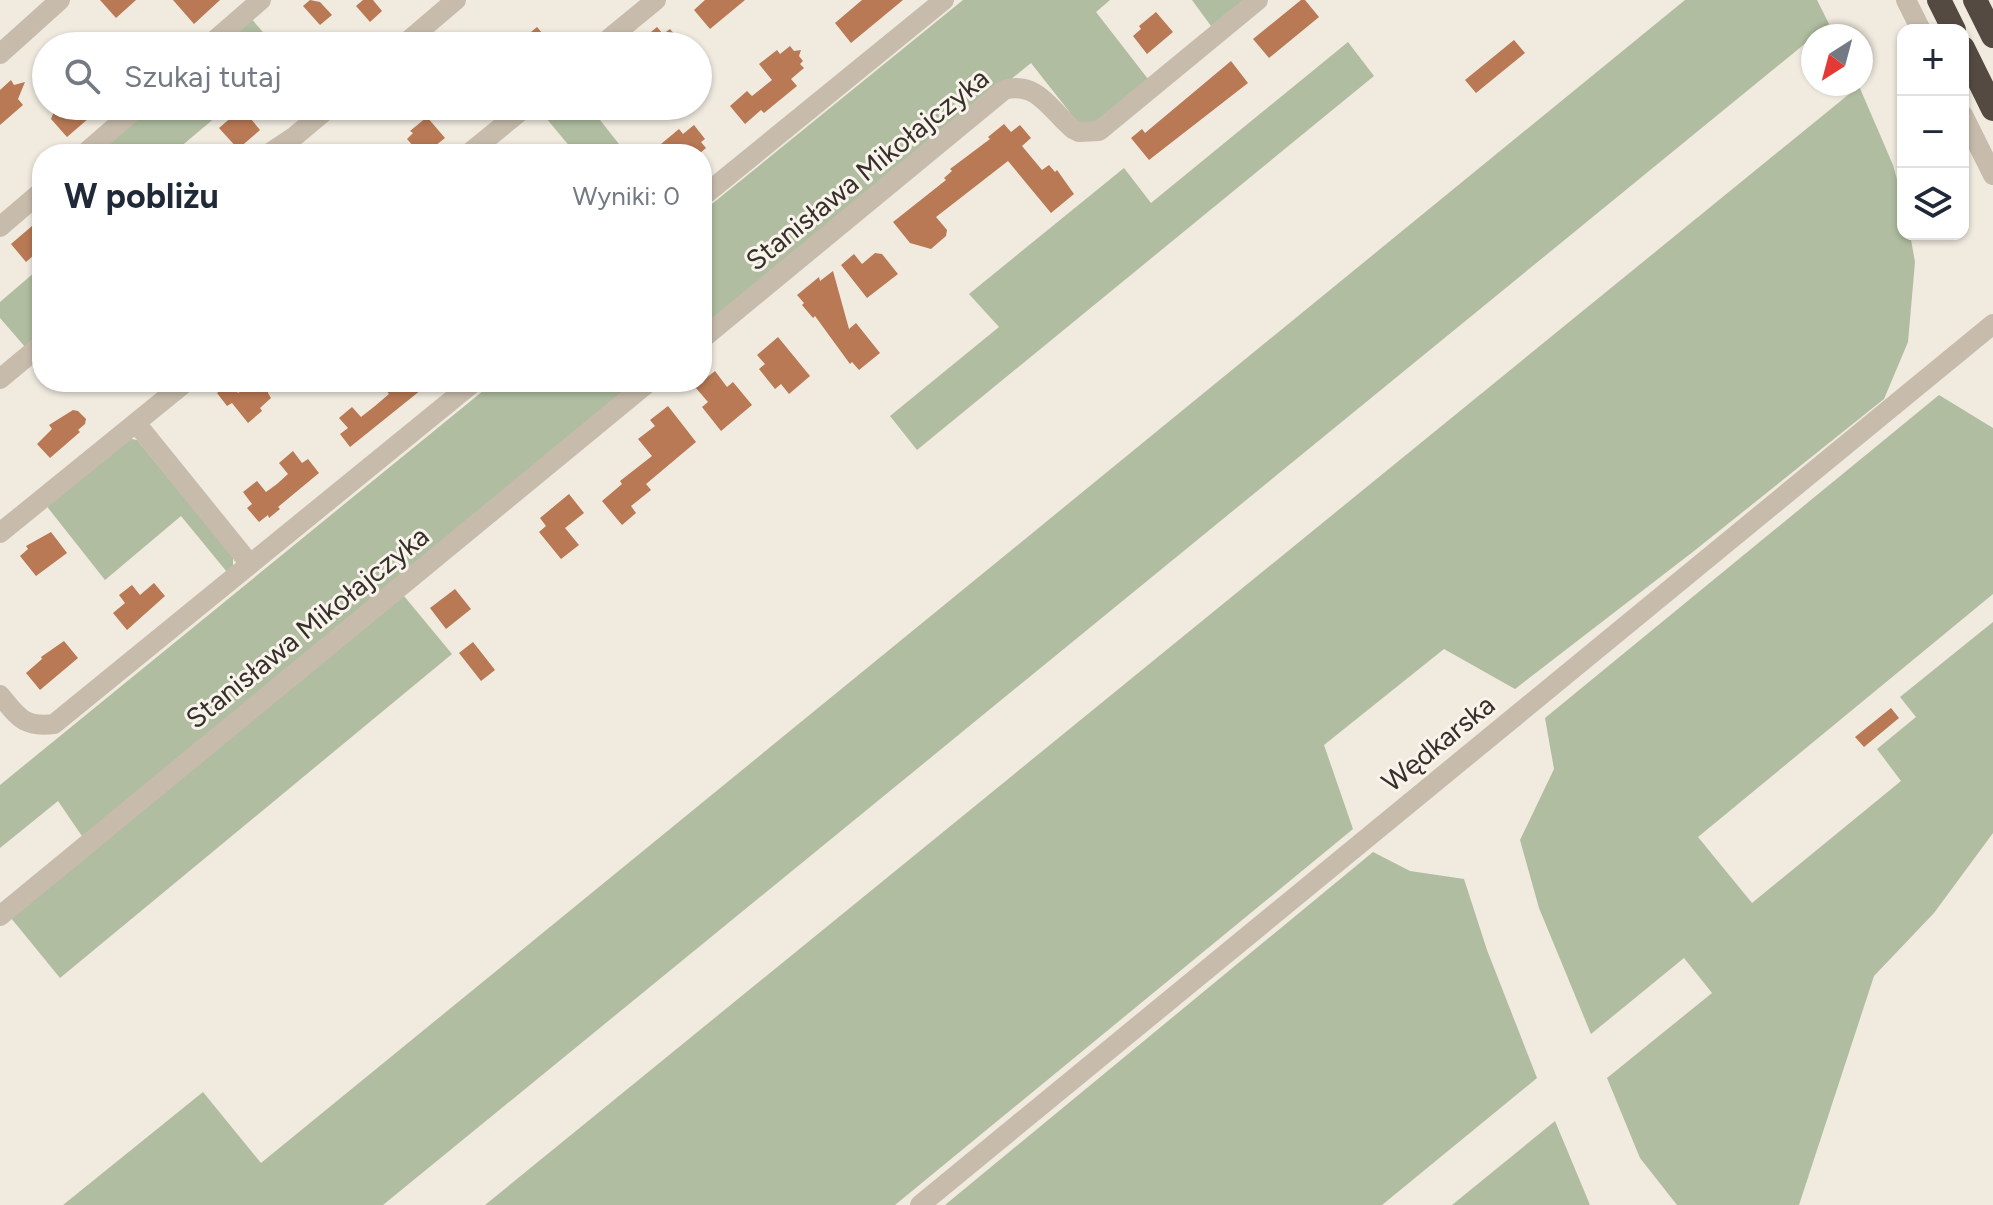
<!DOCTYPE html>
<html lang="pl">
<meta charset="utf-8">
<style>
body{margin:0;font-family:Figtree,sans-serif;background:#f2f2f3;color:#1f2937}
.controls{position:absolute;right:24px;top:24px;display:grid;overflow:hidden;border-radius:16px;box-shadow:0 2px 6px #0004}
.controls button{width:72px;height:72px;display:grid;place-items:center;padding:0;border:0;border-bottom:2px solid #e0e1e3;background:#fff;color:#1f2937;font:40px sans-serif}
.compass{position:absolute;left:1801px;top:24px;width:72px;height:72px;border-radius:50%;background:#fff;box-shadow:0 2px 6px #0004;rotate:216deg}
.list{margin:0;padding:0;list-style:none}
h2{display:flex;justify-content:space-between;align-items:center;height:104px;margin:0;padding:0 32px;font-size:34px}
h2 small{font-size:26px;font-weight:400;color:#747a83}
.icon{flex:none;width:44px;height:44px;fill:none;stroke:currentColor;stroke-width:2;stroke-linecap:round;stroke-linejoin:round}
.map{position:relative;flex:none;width:1993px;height:1205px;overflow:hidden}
.search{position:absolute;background:#fff;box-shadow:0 2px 6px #0004;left:32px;top:32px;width:680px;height:88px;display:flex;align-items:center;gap:20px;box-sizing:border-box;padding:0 28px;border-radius:44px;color:#747a83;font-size:30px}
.panel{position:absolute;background:#fff;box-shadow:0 2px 6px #0004;left:32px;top:144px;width:680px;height:248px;border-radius:32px}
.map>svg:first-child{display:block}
.green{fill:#b0bda0}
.building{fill:#b87954}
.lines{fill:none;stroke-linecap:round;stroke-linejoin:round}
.minor{stroke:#c7bbac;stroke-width:20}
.highway{stroke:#554a42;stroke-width:24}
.labels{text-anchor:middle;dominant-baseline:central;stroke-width:6;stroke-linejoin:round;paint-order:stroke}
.street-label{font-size:28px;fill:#362f2a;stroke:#f8f3eb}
</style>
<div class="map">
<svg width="1993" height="1205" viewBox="0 0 1993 1205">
<rect width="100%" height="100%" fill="#f0eadf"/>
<g class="green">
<path d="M963 0H1110L1096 12 1148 79 1090 126 1079 124 1031 63 702 331V212Z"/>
<path d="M1192 0H1243L1211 26Z"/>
<path d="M1685 0H1817L1829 24 383 1205H63L203 1092 261 1163Z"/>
<path d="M249 16 275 46H214Z"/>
<path d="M1348 42 1374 76 917 450 890 416 999 327 969 294 1124 168 1151 203Z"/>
<path d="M1859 86 1893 165 1903 201V234H1910L1915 262 1908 342 1884 399 1694 551 1515 689 1444 649 1324 745 1353 829 895 1205H485Z"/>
<path d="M146 106H229L179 148 184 154H90Z"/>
<path d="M536 106H589L626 153 576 154Z"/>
<path d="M42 266V335L26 348 0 318V302Z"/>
<path d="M494 382H640L84 839 58 801 0 848V785Z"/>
<path d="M1939 395 1993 428V594L1698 837 1752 903 1901 781 1877 749 1916 717 1900 697 1993 622V833L1934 913 1874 976 1799 1205H1677L1640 1158 1607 1078 1712 993 1684 958 1591 1034 1539 908 1520 840 1554 769 1545 718Z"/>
<path d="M127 438 137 440 233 557V569L227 572 181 516 105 580 45 504Z"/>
<path d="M404 596 452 654 60 978 11 918Z"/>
<path d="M1373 852 1410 871 1464 879 1487 950 1537 1078 1382 1205H945Z"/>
<path d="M1555 1121 1590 1205H1452Z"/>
</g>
<g class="building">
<path d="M100 0H136L116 18Z"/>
<path d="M173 0H220L194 24Z"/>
<path d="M310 0 320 2 332 15 320 25 303 6Z"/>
<path d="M363 0H373L382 11 370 22 356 6Z"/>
<path d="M705 0H745L710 29 694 10Z"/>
<path d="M862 0H903L851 43 835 23Z"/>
<path d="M1301 0H1305L1319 17 1269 58 1253 39Z"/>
<path d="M1156 12 1173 32 1147 54 1133 36 1141 29 1139 26Z"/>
<path d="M537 27 553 46H514Z"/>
<path d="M657 27 663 34 670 29 684 46H634Z"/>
<path d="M1514 40 1525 53 1476 93 1465 80Z"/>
<path d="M790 46 794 51 801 50 799 56 803 61 800 64 804 68 791 79 797 86 764 113 761 110 745 124 730 106 747 91 752 96 772 80 759 64 777 50 780 54Z"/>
<path d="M1231 61 1248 83 1149 160 1131 138 1142 129 1145 133Z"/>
<path d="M11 80 14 85 25 82 18 99 23 105 0 125V90Z"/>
<path d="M56 106H103L67 137 51 119Z"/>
<path d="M242 108 260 130 238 149 219 128Z"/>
<path d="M427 117 445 138 425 154H420L407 139 413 133 410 131Z"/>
<path d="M1004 124 1011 132 1020 125 1031 138 1022 146 1042 170 1049 165 1055 172 1057 170 1074 194 1051 213 1008 161 936 217 947 230 946 236 939 242 931 249 910 243 893 222 946 180 944 178 952 171 950 169 990 139 988 137Z"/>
<path d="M694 125 705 139 701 142 706 148 699 154H670L661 144 679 129 683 134Z"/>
<path d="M32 226 42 238V248L26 262 11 244Z"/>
<path d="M875 253 882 254 898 274 867 298 841 265 854 254 862 264Z"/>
<path d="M833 271 849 329 856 323 880 353 859 370 852 362 850 364 815 316 813 318 802 305 804 303 797 295 819 277 820 281Z"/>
<path d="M778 337 810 376 789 394 781 384 775 389 759 369 765 364 757 355Z"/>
<path d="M715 371 727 387 733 382 752 405 721 431 702 407 708 402 695 387Z"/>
<path d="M252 382H258L262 387H268V393L271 398 260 408 262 411 248 423 232 403 227 406 217 393 230 383 238 393Z"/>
<path d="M380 382H415L421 390 350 447 340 434 348 428 339 418 352 407 361 417 375 406 389 394Z"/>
<path d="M668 406 696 442 646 484 651 490 631 506 636 513 622 525 602 501 622 484 620 481 652 456 638 439 655 426 650 420Z"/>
<path d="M73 410 78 411 86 419 85 424 78 430 80 432 50 458 37 444 52 429 49 425Z"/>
<path d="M293 451 302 463 308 459 319 473 278 507 280 509 269 518 268 515 259 522 247 508 252 504 243 492 257 481 266 492 277 484 288 474 279 463Z"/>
<path d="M569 494 584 513 565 528 579 545 561 559 539 532 546 526 540 518Z"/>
<path d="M51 532 67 553 36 576 20 556 28 549 26 546Z"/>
<path d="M154 583 165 596 127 630 113 613 125 603 119 595 132 585 140 595Z"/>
<path d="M455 589 471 609 446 629 430 608Z"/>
<path d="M64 641 78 658 40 690 26 673 42 659 41 657Z"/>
<path d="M473 642 495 670 481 681 459 653Z"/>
<path d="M1891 708 1899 718 1864 747 1855 737Z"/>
</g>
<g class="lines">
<g class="minor">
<path d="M1906 0 1921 30"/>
<path d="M208 46 261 0"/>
<path d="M402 46 456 0"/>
<path d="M600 46 656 0"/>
<path d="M0 54 60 0"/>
<path d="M1963 115 1993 175"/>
<path d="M84 154 139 106"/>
<path d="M268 154 295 136 331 106"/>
<path d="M468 154 527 106"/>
<path d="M702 197 944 0"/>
<path d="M0 227 42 191"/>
<path d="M702 339 1004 90C1037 80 1051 111 1073 129L1079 132 1099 131 1258 0"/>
<path d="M0 379 42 344"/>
<path d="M136 423 250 564"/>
<path d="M0 533 186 382"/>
<path d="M0 695C18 717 24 728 54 724L474 382"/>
<path d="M0 916 649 382"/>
<path d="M920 1205 1993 324"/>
</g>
<g class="highway">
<path d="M1939 0 1954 30"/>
<path d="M1975 0 1993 36"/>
<path d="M1963 48 1993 109"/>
</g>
</g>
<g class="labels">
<g class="street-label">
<text transform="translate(867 169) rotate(-39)">Stanisława Mikołajczyka</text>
<text transform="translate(307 627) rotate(-39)">Stanisława Mikołajczyka</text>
<text transform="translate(1438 743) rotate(-39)">Wędkarska</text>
</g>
</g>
</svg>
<div class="controls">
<button>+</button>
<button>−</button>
<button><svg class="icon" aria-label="layers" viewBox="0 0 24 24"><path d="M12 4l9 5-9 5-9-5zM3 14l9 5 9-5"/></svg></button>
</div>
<svg class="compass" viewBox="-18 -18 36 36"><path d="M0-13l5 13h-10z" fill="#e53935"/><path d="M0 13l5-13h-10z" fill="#747a83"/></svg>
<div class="search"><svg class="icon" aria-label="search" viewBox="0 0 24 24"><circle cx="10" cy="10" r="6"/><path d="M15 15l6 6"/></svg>Szukaj tutaj</div>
<section class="panel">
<h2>W pobliżu<small>Wyniki: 0</small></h2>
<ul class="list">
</ul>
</section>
</div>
